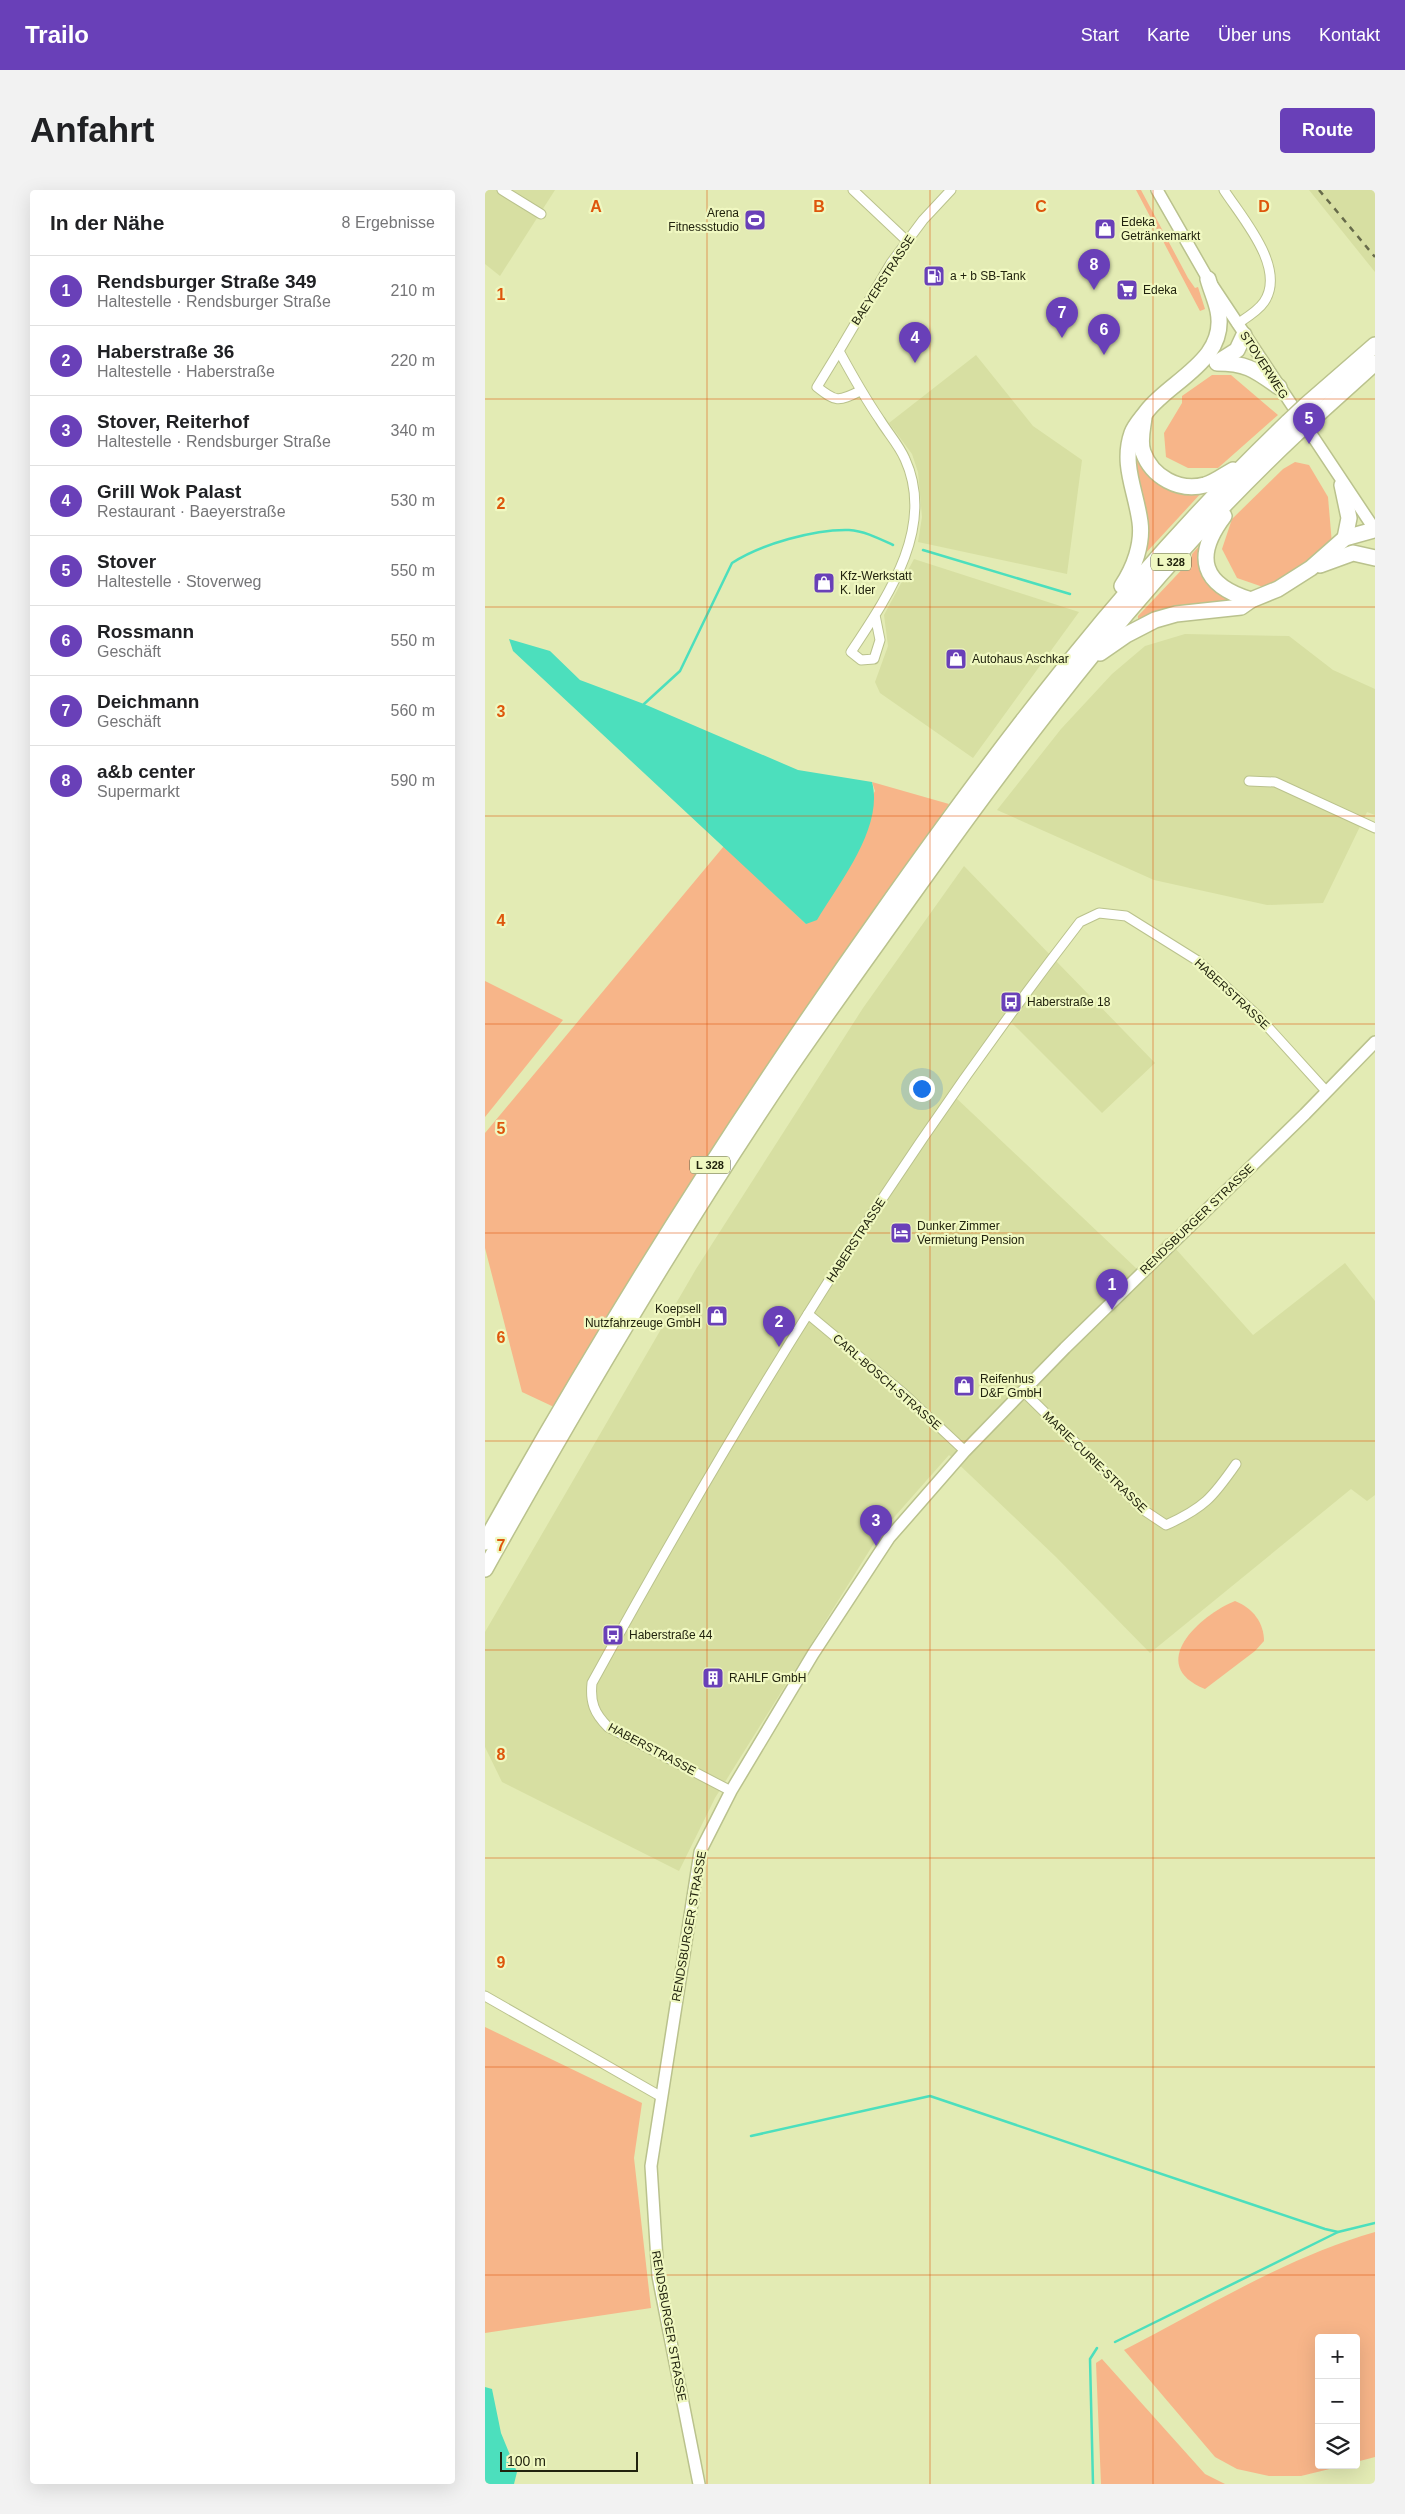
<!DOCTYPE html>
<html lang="de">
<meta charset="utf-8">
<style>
body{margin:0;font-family:Arial,sans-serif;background:#f2f2f2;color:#202124}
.controls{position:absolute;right:15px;bottom:15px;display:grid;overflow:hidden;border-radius:5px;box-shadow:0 5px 20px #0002}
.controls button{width:45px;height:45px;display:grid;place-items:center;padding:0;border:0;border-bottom:1px solid #e0e0e0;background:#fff;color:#202124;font:25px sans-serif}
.scale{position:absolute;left:15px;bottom:12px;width:138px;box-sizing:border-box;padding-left:5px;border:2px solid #21230e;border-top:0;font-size:14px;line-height:18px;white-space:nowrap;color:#21230e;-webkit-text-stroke:4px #f0f8c1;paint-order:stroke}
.you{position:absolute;left:436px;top:898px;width:18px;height:18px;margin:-12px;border:4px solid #fff;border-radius:50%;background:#1a73e8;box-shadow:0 0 0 8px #1a73e833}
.badge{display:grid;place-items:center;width:32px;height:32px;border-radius:50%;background:#6940b8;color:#fff;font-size:16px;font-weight:700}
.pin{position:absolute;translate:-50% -41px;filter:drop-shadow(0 1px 2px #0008)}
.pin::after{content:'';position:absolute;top:26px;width:18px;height:15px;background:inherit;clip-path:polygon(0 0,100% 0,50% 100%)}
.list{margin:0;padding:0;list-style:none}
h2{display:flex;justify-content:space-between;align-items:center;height:65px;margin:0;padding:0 20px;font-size:21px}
h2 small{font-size:16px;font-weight:400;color:#757577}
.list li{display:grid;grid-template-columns:32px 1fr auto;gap:15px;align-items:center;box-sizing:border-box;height:70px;padding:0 20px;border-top:1px solid #e0e0e0}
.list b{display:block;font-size:19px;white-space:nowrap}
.list p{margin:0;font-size:16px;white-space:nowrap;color:#757577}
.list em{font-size:16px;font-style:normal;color:#757577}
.icon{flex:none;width:28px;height:28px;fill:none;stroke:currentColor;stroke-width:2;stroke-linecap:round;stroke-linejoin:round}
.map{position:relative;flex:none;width:890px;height:2294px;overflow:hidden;border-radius:5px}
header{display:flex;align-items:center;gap:30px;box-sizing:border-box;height:70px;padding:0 25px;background:#6940b8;color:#fff}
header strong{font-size:24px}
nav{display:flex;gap:28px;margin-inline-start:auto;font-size:18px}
.intro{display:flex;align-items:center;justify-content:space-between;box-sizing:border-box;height:120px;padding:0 30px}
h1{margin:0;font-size:35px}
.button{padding:12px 22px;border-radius:5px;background:#6940b8;color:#fff;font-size:18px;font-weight:700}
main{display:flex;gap:30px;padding:0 30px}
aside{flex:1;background:#fff;border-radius:5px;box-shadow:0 5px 20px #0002}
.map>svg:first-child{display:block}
.built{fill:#d7dfa2}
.green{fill:#f7b589}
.water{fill:#4cdfbd}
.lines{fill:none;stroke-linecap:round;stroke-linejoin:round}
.stream{stroke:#4cdfbd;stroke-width:2.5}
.minor-casing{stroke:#bac28d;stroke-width:11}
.tertiary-casing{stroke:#bac28d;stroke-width:14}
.trunk-casing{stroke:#bac28d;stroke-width:18}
.minor{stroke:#fff;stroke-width:9}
.tertiary{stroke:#fff;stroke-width:11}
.trunk{stroke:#fff;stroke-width:15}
.rail{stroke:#676b4a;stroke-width:2.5;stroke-dasharray:6 6;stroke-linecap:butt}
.trunk-bridge-casing{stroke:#bac28d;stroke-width:18;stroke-linecap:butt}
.trunk-bridge{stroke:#fff;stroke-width:15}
.grid{fill:none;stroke:#de560c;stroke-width:1;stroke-opacity:0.55}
.labels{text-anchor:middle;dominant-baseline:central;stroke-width:4.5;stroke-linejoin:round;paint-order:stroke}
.shield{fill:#f0f8c1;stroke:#5f6344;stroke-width:1}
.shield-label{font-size:11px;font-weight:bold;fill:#21230e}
.poi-label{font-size:12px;fill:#21230e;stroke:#f0f8c1;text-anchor:start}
.street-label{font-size:12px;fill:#21230e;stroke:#f0f8c1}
.grid-label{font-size:16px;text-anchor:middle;font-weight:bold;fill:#de560c;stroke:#f0f8c1;stroke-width:4.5;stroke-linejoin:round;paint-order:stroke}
</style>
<header>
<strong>Trailo</strong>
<nav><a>Start</a><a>Karte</a><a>Über uns</a><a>Kontakt</a></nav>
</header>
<div class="intro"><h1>Anfahrt</h1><a class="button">Route</a></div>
<main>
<aside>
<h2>In der Nähe<small>8 Ergebnisse</small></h2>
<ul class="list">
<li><span class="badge">1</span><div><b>Rendsburger Straße 349</b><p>Haltestelle · Rendsburger Straße</p></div><em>210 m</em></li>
<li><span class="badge">2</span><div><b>Haberstraße 36</b><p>Haltestelle · Haberstraße</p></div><em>220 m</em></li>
<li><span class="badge">3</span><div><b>Stover, Reiterhof</b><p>Haltestelle · Rendsburger Straße</p></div><em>340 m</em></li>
<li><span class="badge">4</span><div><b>Grill Wok Palast</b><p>Restaurant · Baeyerstraße</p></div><em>530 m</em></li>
<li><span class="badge">5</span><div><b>Stover</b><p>Haltestelle · Stoverweg</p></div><em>550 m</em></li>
<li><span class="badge">6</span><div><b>Rossmann</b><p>Geschäft</p></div><em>550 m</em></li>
<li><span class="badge">7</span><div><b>Deichmann</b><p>Geschäft</p></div><em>560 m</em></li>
<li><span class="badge">8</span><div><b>a&amp;b center</b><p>Supermarkt</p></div><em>590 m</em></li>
</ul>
</aside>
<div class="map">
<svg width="890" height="2294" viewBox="0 0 890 2294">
<rect width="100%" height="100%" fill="#e3ebb4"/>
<g class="built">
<path d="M0 0H70L15 86 0 74Z"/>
<path d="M824 0H890V82Z"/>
<path d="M491 165 548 236 597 270 582 384 433 352 437 327 433 282 427 264 404 233Z"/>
<path d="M429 369 594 422 488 568 395 503 390 492 403 456 399 425Z"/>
<path d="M700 444 804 446 848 480 890 499V625L882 622 838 713 782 715 669 690 512 620 576 539 627 484 660 456Z"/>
<path d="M479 676 670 873 617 923 523 829 468 905 652 1079 681 1048 768 1145 860 1073 890 1111V1305L882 1311 866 1299 665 1463 571 1367 464 1265 396 1342 230 1608 194 1681 17 1592 0 1557V1442L211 1079 378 818Z"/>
</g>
<g class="green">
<path d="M651 0H656L703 88 710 98 713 97 720 119 715 121Z"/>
<path d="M727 185H746L793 225 733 278H703L681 267 679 243 697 213V206Z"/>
<path d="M648 248 662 280 718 301 659 365 649 290Z"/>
<path d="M810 272 824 275 843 307 847 354 781 398 752 388 737 359 747 329 798 279Z"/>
<path d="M715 355 717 377 747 410V413L653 431V426L706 370 707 364Z"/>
<path d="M387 592 464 614C358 764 255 915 156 1071 126 1118 98 1168 69 1217L37 1202 0 1058V943L239 656 321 734 390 601Z"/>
<path d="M0 791 78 830 0 927Z"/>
<path d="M750 1411C768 1418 779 1433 779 1451L770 1461 720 1499C660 1475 715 1425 750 1411Z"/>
<path d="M0 1837 157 1913 149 1968 166 2118 0 2143Z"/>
<path d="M890 2042V2267L871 2272V2148H834V2275H861L816 2286H784L752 2279 730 2267 639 2160C721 2118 802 2067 890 2042Z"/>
<path d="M617 2169 720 2284 740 2294H616L611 2173Z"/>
</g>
<g class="water">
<path d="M24 449 65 461 95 490 159 514 313 580 387 592C399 637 355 692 332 730L321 734 28 461Z"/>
<path d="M0 2197 7 2199 16 2243 32 2282 29 2294H0Z"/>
</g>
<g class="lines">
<g class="stream">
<path d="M438 360 585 404"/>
<path d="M159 514 195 481 247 373C276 354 330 339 364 340 380 341 395 349 408 355"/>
<path d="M266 1946 445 1906 840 2039 853 2042 890 2033"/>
<path d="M630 2152 853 2042"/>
<path d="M608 2294 605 2169 612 2158"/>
</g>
<g class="minor-casing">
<g id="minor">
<path d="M17 0 56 24"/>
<path d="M368 0 422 51"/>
<path d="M739 0C757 28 802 78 779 112 773 121 761 128 752 134"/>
<path d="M354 161 332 197C351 212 353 212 375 201"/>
<path d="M390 425 395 450 389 469 376 470 366 462C403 406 451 337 420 269 414 255 403 243 395 230 380 208 367 185 354 161L406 73 438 30 466 0"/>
<path d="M764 591 790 592 890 638"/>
<path d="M323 1124 418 1203 480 1261"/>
<path d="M538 1201 660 1321 681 1335C719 1318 728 1307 751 1274"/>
<path d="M246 1601 123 1537C109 1523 105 1512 107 1493 252 1229 410 971 595 732L614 723 641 726 713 771 772 825 841 901"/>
<path d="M0 1806 175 1906"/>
</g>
</g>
<g class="tertiary-casing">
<g id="tertiary">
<path d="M672 0 723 89 890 340"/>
<path d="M214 2294 173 2086 166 1976 215 1662 246 1601 328 1464 404 1348 480 1261 580 1158 820 924 890 852"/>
</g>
</g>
<g class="trunk-casing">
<g id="trunk">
<path d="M733 172 752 160 759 145"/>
<path d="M732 173C762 173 770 180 794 197"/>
<path d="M821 215 890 155"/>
<path d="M659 227C658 238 654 251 658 262 667 287 694 302 720 295 730 292 739 285 748 280"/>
<path d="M830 227 890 173"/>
<path d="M857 295 864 328 860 348"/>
<path d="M739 326C708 367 717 395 766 410"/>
<path d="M835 375 868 363 890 368"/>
<path d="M637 396C649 378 658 354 655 332 651 301 636 274 647 243 650 235 657 228 662 221 686 190 743 170 733 121 731 111 726 100 723 89"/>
<path d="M615 463 641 445 670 430 691 424 756 417 766 410 793 399 826 378 860 348 889 340"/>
<path d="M0 1352C121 1135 253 926 396 724 520 548 647 381 803 232"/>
<path d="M0 1379C95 1209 194 1041 303 880 344 820 387 761 429 702 545 539 665 381 811 244"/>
</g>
</g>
<use href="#minor" class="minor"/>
<use href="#tertiary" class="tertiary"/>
<use href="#trunk" class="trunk"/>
<path class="rail" d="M834 0 890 67"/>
<g class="trunk-bridge-casing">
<g id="trunk-bridge">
<path d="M803 232 821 215"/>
<path d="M811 244 830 227"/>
</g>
</g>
<use href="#trunk-bridge" class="trunk-bridge"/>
</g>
<path class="grid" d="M222 0V2294M445 0V2294M668 0V2294M0 209H890M0 417H890M0 626H890M0 834H890M0 1043H890M0 1251H890M0 1460H890M0 1668H890M0 1877H890M0 2085H890"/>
<defs>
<g id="stadium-square" transform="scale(1.125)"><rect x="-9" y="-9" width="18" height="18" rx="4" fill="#6940b8" stroke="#f0f8c1"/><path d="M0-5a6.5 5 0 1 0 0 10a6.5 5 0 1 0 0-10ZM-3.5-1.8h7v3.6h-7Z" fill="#fff"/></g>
<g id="shop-square" transform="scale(1.125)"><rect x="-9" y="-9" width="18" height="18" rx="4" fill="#6940b8" stroke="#f0f8c1"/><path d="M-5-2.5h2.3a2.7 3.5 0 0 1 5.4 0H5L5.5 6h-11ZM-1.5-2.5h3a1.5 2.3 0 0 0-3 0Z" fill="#fff"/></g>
<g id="fuel-square" transform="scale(1.125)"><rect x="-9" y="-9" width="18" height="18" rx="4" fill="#6940b8" stroke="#f0f8c1"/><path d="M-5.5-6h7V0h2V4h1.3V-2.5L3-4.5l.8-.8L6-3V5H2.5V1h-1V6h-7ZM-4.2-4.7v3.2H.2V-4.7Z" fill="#fff"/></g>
<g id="supermarket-square" transform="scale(1.125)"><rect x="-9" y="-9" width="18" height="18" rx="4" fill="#6940b8" stroke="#f0f8c1"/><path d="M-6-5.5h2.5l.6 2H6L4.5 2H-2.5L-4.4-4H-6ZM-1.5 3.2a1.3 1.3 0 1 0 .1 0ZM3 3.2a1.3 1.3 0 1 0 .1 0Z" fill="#fff"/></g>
<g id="bus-square" transform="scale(1.125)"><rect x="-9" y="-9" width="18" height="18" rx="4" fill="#6940b8" stroke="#f0f8c1"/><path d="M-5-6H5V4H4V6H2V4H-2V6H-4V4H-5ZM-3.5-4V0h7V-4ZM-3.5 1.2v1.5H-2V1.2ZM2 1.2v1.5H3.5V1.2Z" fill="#fff"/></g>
<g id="hotel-square" transform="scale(1.125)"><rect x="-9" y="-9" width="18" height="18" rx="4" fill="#6940b8" stroke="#f0f8c1"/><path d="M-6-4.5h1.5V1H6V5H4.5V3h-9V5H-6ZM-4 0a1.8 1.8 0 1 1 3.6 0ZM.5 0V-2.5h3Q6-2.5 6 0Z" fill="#fff"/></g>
<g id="building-square" transform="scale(1.125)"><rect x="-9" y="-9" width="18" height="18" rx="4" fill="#6940b8" stroke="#f0f8c1"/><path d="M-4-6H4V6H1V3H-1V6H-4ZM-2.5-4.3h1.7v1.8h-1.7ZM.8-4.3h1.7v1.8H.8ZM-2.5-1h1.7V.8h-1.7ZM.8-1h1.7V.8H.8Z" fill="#fff"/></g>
</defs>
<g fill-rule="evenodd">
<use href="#stadium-square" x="270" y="30"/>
<use href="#shop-square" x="620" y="39"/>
<use href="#fuel-square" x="449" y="86"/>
<use href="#supermarket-square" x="642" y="100"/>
<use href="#shop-square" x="339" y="393"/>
<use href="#shop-square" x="471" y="469"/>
<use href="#bus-square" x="526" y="812"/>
<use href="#hotel-square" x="416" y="1043"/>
<use href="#shop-square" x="232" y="1126"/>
<use href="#shop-square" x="479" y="1196"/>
<use href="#bus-square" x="128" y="1445"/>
<use href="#building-square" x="228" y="1488"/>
</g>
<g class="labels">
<g class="shield">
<rect x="666" y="363.5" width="40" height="17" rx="4"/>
<rect x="205" y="966.5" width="40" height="17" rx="4"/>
</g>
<g class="shield-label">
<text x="686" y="372">L 328</text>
<text x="225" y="975">L 328</text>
</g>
<g class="poi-label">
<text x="254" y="23" text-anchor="end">Arena<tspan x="254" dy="14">Fitnessstudio</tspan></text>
<text x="636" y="32">Edeka<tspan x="636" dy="14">Getränkemarkt</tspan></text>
<text x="465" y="86">a + b SB-Tank</text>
<text x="658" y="100">Edeka</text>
<text x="355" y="386">Kfz-Werkstatt<tspan x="355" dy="14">K. Ider</tspan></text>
<text x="487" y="469">Autohaus Aschkar</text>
<text x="542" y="812">Haberstraße 18</text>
<text x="432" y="1036">Dunker Zimmer<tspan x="432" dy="14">Vermietung Pension</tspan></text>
<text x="216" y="1119" text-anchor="end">Koepsell<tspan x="216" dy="14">Nutzfahrzeuge GmbH</tspan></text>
<text x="495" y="1189">Reifenhus<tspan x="495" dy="14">D&amp;F GmbH</tspan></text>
<text x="144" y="1445">Haberstraße 44</text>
<text x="244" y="1488">RAHLF GmbH</text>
</g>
<g class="street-label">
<text transform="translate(398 90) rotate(-57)">BAEYERSTRASSE</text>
<text transform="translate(779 175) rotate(57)">STOVERWEG</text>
<text transform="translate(747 804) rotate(43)">HABERSTRASSE</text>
<text transform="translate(712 1029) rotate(-44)">RENDSBURGER STRASSE</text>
<text transform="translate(371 1050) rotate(-57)">HABERSTRASSE</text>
<text transform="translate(402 1192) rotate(41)">CARL-BOSCH-STRASSE</text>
<text transform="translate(610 1272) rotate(44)">MARIE-CURIE-STRASSE</text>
<text transform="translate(167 1559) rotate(28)">HABERSTRASSE</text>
<text transform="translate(204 1736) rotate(-80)">RENDSBURGER STRASSE</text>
<text transform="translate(184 2136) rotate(80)">RENDSBURGER STRASSE</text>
</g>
</g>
<g class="grid-label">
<text x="111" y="22">A</text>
<text x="334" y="22">B</text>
<text x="556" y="22">C</text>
<text x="779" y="22">D</text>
<text x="16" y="110">1</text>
<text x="16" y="319">2</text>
<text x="16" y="527">3</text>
<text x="16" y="736">4</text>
<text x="16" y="944">5</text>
<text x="16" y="1153">6</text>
<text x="16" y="1361">7</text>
<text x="16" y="1570">8</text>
<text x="16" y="1778">9</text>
</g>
</svg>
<div class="controls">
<button>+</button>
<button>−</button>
<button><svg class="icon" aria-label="layers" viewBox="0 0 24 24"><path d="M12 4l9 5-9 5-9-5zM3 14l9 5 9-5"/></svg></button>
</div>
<div class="scale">100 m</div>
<div class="you"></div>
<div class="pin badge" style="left:627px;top:1120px">1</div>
<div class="pin badge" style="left:294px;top:1157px">2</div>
<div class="pin badge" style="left:391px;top:1356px">3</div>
<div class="pin badge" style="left:430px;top:173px">4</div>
<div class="pin badge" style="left:824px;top:254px">5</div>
<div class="pin badge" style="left:619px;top:165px">6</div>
<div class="pin badge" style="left:577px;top:148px">7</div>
<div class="pin badge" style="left:609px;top:100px">8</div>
</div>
</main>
